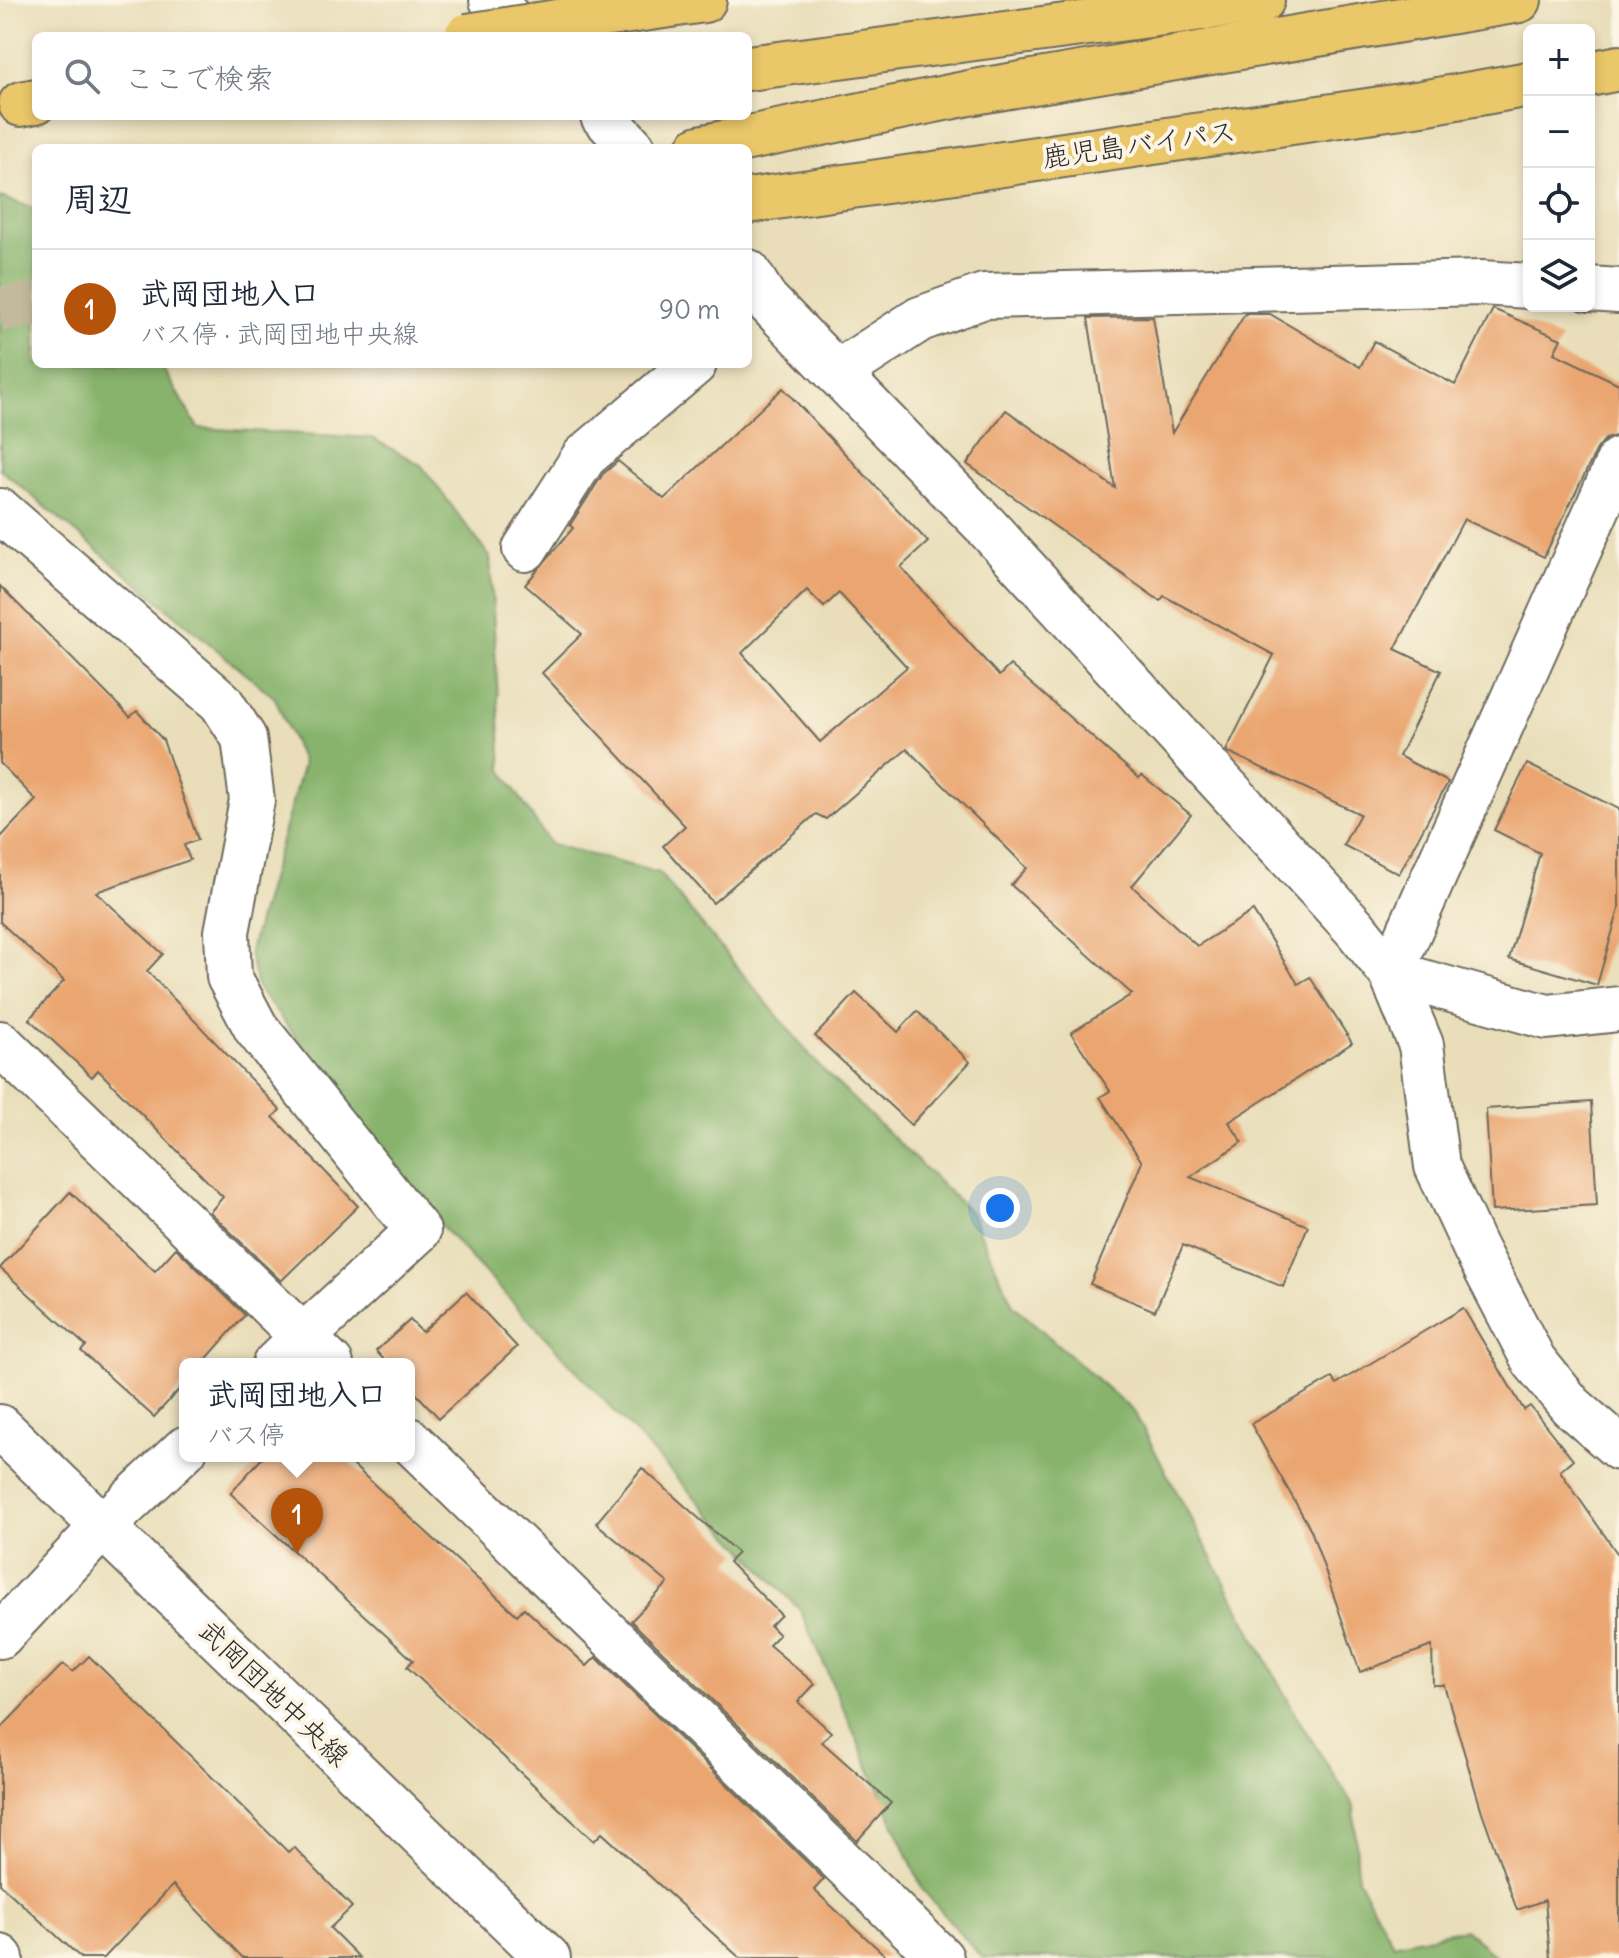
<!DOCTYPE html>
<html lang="ja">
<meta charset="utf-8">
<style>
body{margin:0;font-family:Delius,"Klee One",sans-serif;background:#f2f2f3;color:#1f2937}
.controls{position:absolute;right:24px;top:24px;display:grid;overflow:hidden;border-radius:12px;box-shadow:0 4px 12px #0003}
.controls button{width:72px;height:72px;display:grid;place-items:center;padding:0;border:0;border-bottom:2px solid #e0e1e3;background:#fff;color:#1f2937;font:40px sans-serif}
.you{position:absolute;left:1000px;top:1208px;width:28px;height:28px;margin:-20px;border:6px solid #fff;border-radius:50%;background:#1a73e8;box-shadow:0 0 0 12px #1a73e833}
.badge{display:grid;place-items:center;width:52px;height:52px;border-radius:50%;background:#b45309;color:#fff;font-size:26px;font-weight:700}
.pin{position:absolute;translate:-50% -66px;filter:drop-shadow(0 2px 4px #0008)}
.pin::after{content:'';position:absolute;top:42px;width:28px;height:24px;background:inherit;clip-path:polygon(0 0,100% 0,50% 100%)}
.popup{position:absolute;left:179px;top:1358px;width:236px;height:104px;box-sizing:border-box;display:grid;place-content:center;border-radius:12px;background:#fff;filter:drop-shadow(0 2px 6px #0005);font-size:26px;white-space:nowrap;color:#747a83}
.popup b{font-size:30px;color:#1f2937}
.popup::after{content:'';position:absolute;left:50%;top:100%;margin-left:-16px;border:16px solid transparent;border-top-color:#fff}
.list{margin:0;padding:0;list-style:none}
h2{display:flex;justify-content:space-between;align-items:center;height:104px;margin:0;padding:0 32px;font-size:34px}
h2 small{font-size:26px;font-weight:400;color:#747a83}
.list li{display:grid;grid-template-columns:52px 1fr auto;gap:24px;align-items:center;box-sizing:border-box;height:120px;padding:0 32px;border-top:2px solid #e0e1e3}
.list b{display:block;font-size:30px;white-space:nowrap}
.list p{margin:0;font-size:26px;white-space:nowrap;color:#747a83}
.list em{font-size:26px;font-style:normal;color:#747a83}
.icon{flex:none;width:44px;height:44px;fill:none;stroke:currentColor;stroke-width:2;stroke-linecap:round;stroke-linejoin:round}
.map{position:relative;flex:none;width:1619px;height:1958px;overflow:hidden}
.search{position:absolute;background:#fff;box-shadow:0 4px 12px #0003;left:32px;top:32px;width:720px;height:88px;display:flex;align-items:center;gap:20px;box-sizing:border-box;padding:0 28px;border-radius:12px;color:#747a83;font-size:30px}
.panel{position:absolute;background:#fff;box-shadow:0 4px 12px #0003;left:32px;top:144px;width:720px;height:224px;border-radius:12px}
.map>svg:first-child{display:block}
.forest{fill:#87b36c;stroke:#596f4c;stroke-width:2}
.building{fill:#eaa56f;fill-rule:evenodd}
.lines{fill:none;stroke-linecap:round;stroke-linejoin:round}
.highway-tunnel{stroke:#c3ba9d;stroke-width:44;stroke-dasharray:44 22;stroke-linecap:butt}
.minor-casing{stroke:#6e6a5d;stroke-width:48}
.highway-casing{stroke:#6e6a5d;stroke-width:48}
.minor{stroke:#fff;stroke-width:44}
.highway{stroke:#eac769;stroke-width:44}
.highway-bridge-casing{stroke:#6e6a5d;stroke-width:48;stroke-linecap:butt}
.highway-bridge{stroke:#eac769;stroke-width:44}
.labels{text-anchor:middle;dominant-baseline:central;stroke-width:8;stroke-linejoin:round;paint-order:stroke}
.street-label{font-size:28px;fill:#2b2b2b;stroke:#fcf5e5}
</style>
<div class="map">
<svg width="1619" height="1958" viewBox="0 0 1619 1958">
<rect width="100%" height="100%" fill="#fcf5e5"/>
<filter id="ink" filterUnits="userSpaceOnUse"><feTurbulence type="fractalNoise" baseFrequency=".0125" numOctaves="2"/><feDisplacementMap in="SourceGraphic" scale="16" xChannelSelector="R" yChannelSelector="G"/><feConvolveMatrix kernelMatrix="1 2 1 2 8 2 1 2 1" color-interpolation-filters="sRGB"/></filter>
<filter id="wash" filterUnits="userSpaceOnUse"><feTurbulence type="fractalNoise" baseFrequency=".006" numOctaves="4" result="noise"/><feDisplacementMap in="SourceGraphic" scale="32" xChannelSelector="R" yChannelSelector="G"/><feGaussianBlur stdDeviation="1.8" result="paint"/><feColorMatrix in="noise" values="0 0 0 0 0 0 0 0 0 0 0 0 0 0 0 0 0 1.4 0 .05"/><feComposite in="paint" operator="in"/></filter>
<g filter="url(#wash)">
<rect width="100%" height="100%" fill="#e9deb9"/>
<path class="forest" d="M0 197 36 209V364H160L198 428 372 438 421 465 490 557 502 770 550 844 659 873 820 1067 971 1213 1013 1305 1134 1412 1298 1719 1354 1806 1358 1878 1393 1944 1464 1929 1498 1958H982L923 1890 800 1610 447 1232 257 987 249 953 303 764 275 698 0 469Z"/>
<g id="blocks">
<g class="building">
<path d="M1493 309 1561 339 1554 353 1619 384V435L1605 439 1597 449 1544 557 1464 519 1395 649 1441 671 1399 756 1448 782 1399 874 1343 845 1360 814 1226 751 1274 655 1164 596 1160 601 967 464 1006 410 1115 488 1088 318 1153 317 1172 433 1245 314H1270L1360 367 1374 341 1455 385Z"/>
<path d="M783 388 928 542 901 567 999 676 1010 665 1139 778 1142 775 1191 815 1132 886 1197 946 1253 911 1298 984 1310 977 1352 1043 1229 1122 1242 1142 1190 1177 1308 1226 1283 1287 1183 1245 1155 1311 1090 1284 1142 1162 1100 1097 1110 1091 1071 1033 1132 994 1011 885 1027 868 907 749 826 819 816 814 713 903 663 846 685 826 542 673 582 634 525 585 573 528 570 525 603 474 618 461 664 499ZM807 590 824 607 839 593 907 667 820 742 742 653Z"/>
<path d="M0 586 130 717 137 711 163 740 198 840 184 845 190 860 96 892 163 954 147 971 280 1110 273 1117 358 1206 281 1281 210 1212 223 1197 98 1070 92 1077 29 1019 64 981 0 922V838L36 800 0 763Z"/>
<path d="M1527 764 1619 809V909L1597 985 1509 959 1540 853 1494 830Z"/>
<path d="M856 993 898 1032 917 1011 970 1062 911 1125 815 1036Z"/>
<path d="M1591 1102 1597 1205 1492 1211 1486 1109Z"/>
<path d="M70 1192 155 1271 176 1248 245 1315 202 1364H185V1383L154 1417 81 1351 86 1346 0 1268Z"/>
<path d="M466 1292 517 1347 439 1418 409 1386V1364H388L376 1351 410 1320 422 1332Z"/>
<path d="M1463 1308 1524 1410 1530 1406 1573 1460 1560 1471 1619 1556V1958H1550L1545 1900 1517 1910 1482 1812 1444 1685H1433L1432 1646 1360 1672 1311 1530 1251 1424 1332 1378 1336 1384Z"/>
<path d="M264 1456H343L517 1615 524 1608 587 1666 596 1657 824 1879 814 1890 888 1958H740L602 1833 594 1841 407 1667 413 1660 230 1493Z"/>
<path d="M642 1468 738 1553 729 1562 781 1615 770 1626 779 1635 769 1645 815 1684 798 1702 831 1732 822 1742 891 1803 857 1841 631 1621 668 1583 596 1523Z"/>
<path d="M89 1656 288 1852 294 1847 352 1907 330 1928 360 1958H243L173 1885 104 1958H81L0 1884V1729L63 1664 73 1672Z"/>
</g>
</g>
</g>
<g filter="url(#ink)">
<use href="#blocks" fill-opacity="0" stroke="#6e6a5d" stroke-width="2"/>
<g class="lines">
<path class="highway-tunnel" d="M0 309 36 304"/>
<g class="minor-casing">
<g id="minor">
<path d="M492 0 526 36"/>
<path d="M603 116 633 148"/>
<path d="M748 272 765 299 985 525 1355 928 1391 973 1547 1017 1619 1009"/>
<path d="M1589 289 1619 291"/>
<path d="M837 373 920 319 984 296 1481 283 1529 286"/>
<path d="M1619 460 1391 973 1421 1045 1437 1166 1475 1248 1534 1361 1571 1406 1619 1448"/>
<path d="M0 511 221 702 244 738 252 800 227 932 229 977 256 1028 418 1231 303 1337 331 1364"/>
<path d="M525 549 584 457 694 364"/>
<path d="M0 1043 303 1337 275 1364"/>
<path d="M0 1427 548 1958"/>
<path d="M409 1440 941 1958"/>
<path d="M0 1636 102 1527 185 1449"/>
<path d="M0 1957 1 1958"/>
</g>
</g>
<g class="highway-casing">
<g id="highway">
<path d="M616 13 704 0"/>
<path d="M748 68 1262 0"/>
<path d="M1589 74 1619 68"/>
<path d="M21 104 36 101"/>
<path d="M699 148 974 92 1519 0"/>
<path d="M748 201 1422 103 1529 84"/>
</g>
</g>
<use href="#minor" class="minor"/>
<use href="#highway" class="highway"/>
<g class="highway-bridge-casing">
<path id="highway-bridge" d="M467 36 616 13"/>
</g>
<use href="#highway-bridge" class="highway-bridge"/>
</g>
</g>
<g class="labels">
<g class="street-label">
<text transform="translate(1139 144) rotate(-8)">鹿児島バイパス</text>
<text transform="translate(274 1693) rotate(44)">武岡団地中央線</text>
</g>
</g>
</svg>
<div class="controls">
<button>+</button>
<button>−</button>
<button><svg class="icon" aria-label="locate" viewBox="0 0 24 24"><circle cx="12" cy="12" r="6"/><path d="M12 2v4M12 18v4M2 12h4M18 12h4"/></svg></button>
<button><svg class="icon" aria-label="layers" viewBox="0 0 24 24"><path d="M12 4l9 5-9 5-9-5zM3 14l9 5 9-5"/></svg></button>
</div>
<div class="you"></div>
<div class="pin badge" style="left:297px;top:1554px">1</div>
<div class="popup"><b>武岡団地入口</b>バス停</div>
<div class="search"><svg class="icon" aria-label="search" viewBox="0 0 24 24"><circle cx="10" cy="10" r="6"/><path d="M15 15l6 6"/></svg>ここで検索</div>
<section class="panel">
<h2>周辺<small></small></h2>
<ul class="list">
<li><span class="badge">1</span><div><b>武岡団地入口</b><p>バス停 · 武岡団地中央線</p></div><em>90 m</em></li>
</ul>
</section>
</div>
